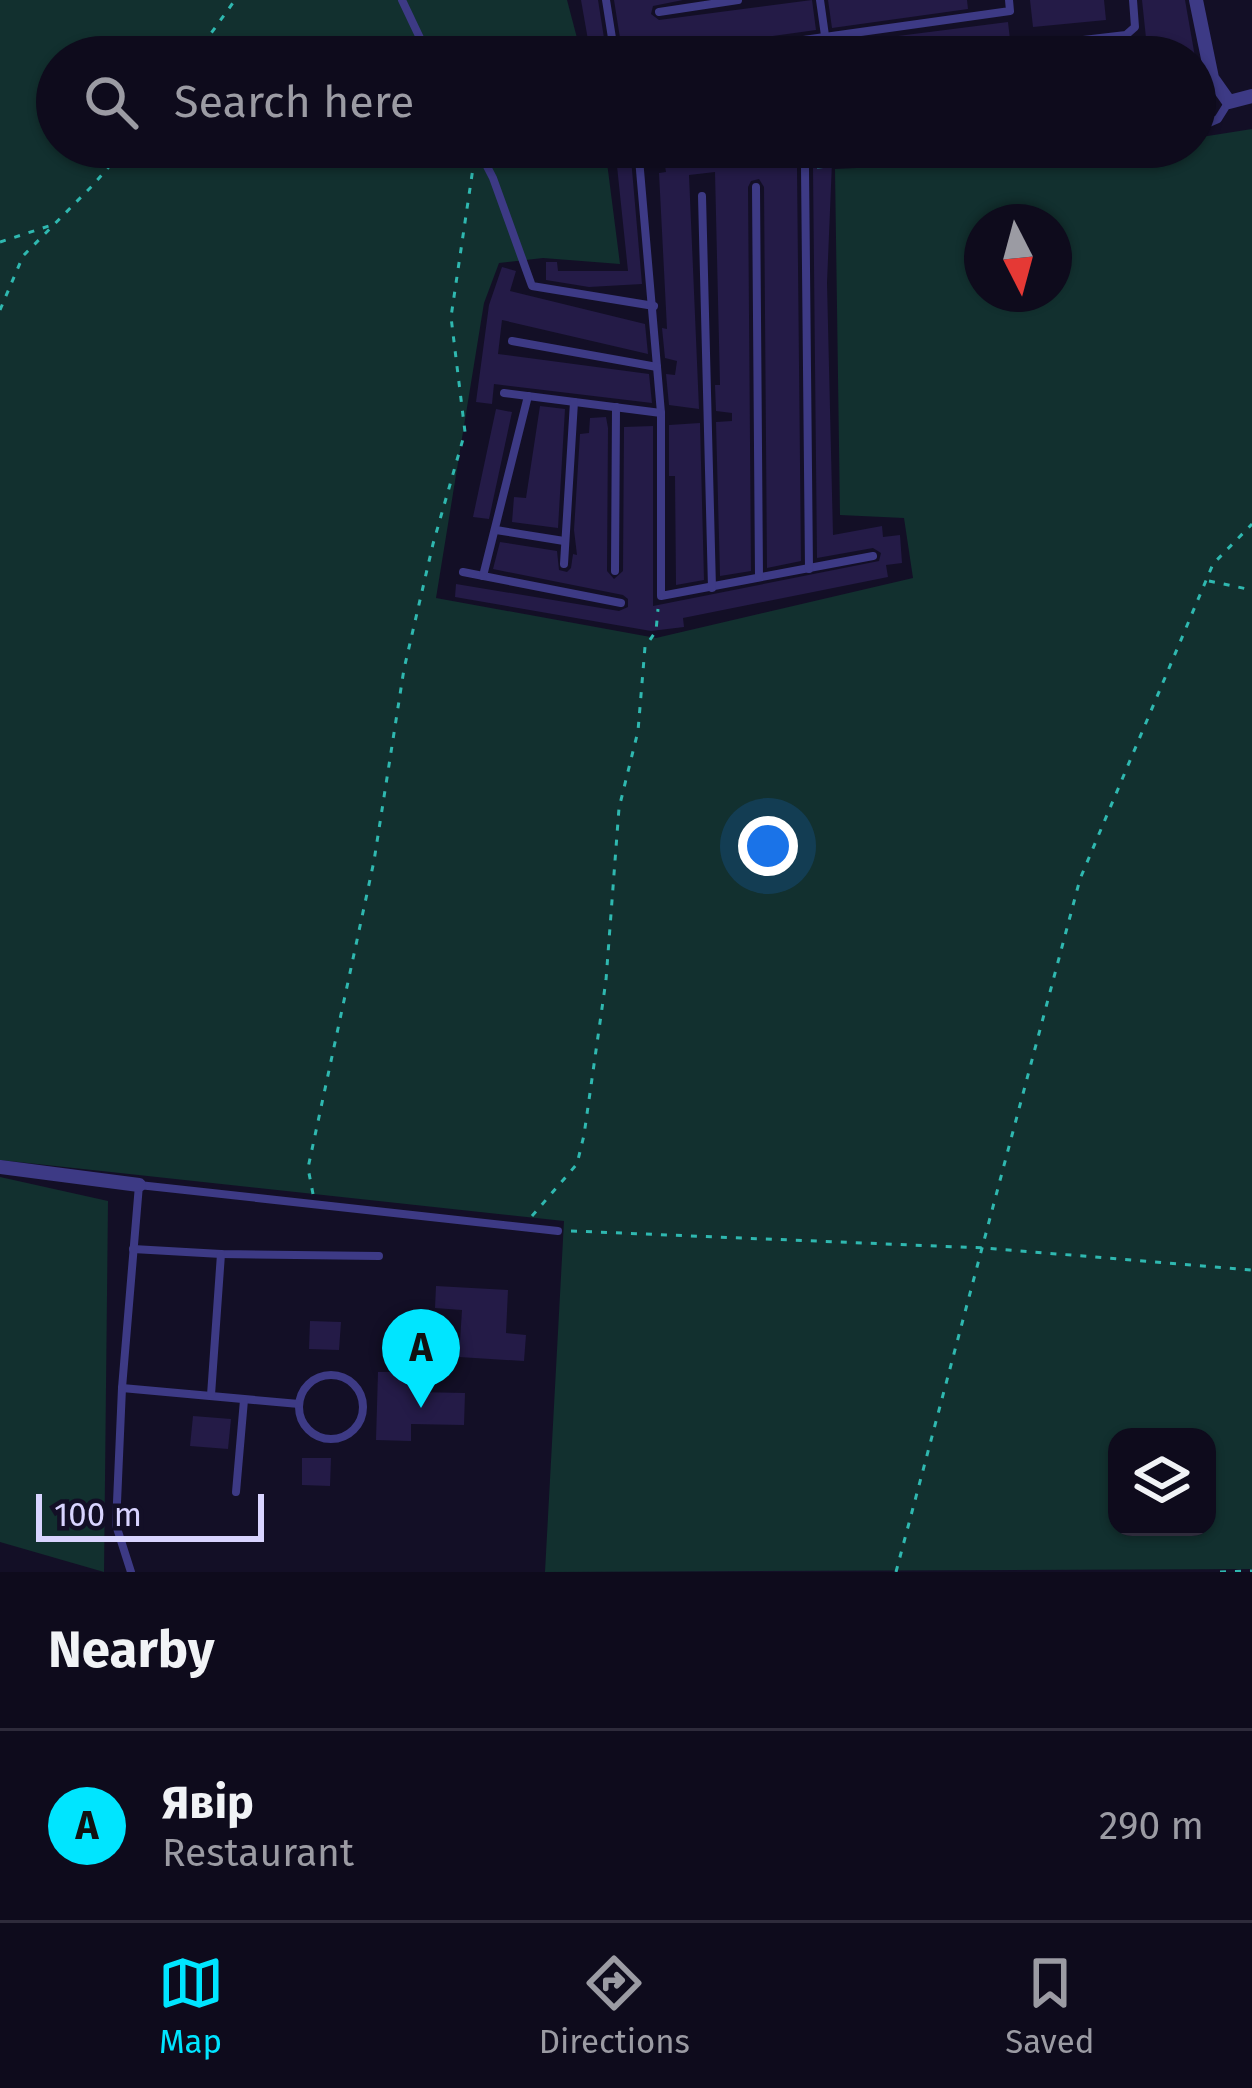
<!DOCTYPE html>
<meta charset="utf-8">
<style>
body{margin:0;font-family:"Fira Sans",sans-serif;background:#1c1929;color:#f1f3f6}
.controls{position:absolute;right:36px;bottom:36px;display:grid;overflow:hidden;border-radius:24px;box-shadow:0 3px 9px #0004}
.controls button{width:108px;height:108px;display:grid;place-items:center;padding:0;border:0;border-bottom:3px solid #2e2b3b;background:#0e0b1c;color:#f1f3f6;font:60px sans-serif}
.compass{position:absolute;left:964px;top:204px;width:108px;height:108px;border-radius:50%;background:#0e0b1c;box-shadow:0 3px 9px #0004;rotate:174deg}
.scale{position:absolute;left:36px;bottom:30px;width:228px;box-sizing:border-box;padding-left:12px;border:6px solid #d9d4ff;border-top:0;font-size:33px;line-height:42px;white-space:nowrap;color:#d9d4ff;-webkit-text-stroke:9px #130f26;paint-order:stroke}
.you{position:absolute;left:768px;top:846px;width:42px;height:42px;margin:-30px;border:9px solid #fff;border-radius:50%;background:#1a73e8;box-shadow:0 0 0 18px #1a73e833}
.badge{display:grid;place-items:center;width:78px;height:78px;border-radius:50%;background:#00e5ff;color:#111;font-size:39px;font-weight:700}
.pin{position:absolute;translate:-50% -99px;filter:drop-shadow(0 3px 6px #0008)}
.pin::after{content:'';position:absolute;top:63px;width:42px;height:36px;background:inherit;clip-path:polygon(0 0,100% 0,50% 100%)}
.list{margin:0;padding:0;list-style:none}
h2{display:flex;justify-content:space-between;align-items:center;height:156px;margin:0;padding:0 48px;font-size:51px}
h2 small{font-size:39px;font-weight:400;color:#9b9ba3}
.list li{display:grid;grid-template-columns:78px 1fr auto;gap:36px;align-items:center;box-sizing:border-box;height:192px;padding:0 48px;border-top:3px solid #2e2b3b}
.list b{display:block;font-size:45px;white-space:nowrap}
.list p{margin:0;font-size:39px;white-space:nowrap;color:#9b9ba3}
.list em{font-size:39px;font-style:normal;color:#9b9ba3}
.icon{flex:none;width:66px;height:66px;fill:none;stroke:currentColor;stroke-width:2;stroke-linecap:round;stroke-linejoin:round}
.map{position:relative;flex:none;width:1252px;height:1572px;overflow:hidden}
.search{position:absolute;background:#0e0b1c;box-shadow:0 3px 9px #0004;left:36px;right:36px;top:36px;height:132px;display:flex;align-items:center;gap:30px;box-sizing:border-box;padding:0 42px;border-radius:66px;color:#9b9ba3;font-size:45px}
.sheet{height:348px;background:#0e0b1c}
nav{display:flex;justify-content:space-around;align-items:center;box-sizing:border-box;height:168px;border-top:3px solid #2e2b3b;background:#0e0b1c;font-size:33px;color:#9b9ba3}
nav a{display:grid;justify-items:center;gap:6px}
nav .on{color:#00e5ff}
.map>svg:first-child{display:block}
.green{fill:#12302f;fill-rule:evenodd}
.building{fill:#241b47}
.lines{fill:none;stroke-linecap:round;stroke-linejoin:round}
.path{stroke:#2fb8b0;stroke-width:3;stroke-dasharray:6 9;stroke-linecap:butt}
.lane{stroke:#3d3a85;stroke-width:8}
.street{stroke:#3d3a85;stroke-width:14}
</style>
<div class="map">
<svg width="1252" height="1572" viewBox="0 0 1252 1572">
<rect width="100%" height="100%" fill="#130f26"/>
<g class="green">
<path d="M0 0H567L582 57H57V147H605L620 264 543 258 499 263 484 303 436 598 656 638 913 578 904 518 840 515 835 169 1003 161 1118 147H1195V138L1252 129V1569L545 1572 564 1221 0 1160ZM982 222H1054V294H982ZM1117 1437H1207V1527H1117Z"/>
<path d="M0 1177 108 1201 104 1572 0 1542Z"/>
</g>
<g class="building">
<path d="M581 0H598L607 57H591Z"/>
<path d="M614 0H683L653 6 651 14 659 20 812 0 816 30 699 46V43L645 51 646 57H623Z"/>
<path d="M828 0H967L968 9 832 28Z"/>
<path d="M1030 0H1104L1106 20 1033 27Z"/>
<path d="M1142 0H1185L1195 57H1148Z"/>
<path d="M1008 22 1012 57H984V53L955 57H836L835 44Z"/>
<path d="M615 147H630L642 284 589 287 546 280V262H557L558 271H628Z"/>
<path d="M805 147H889V152L832 162 827 283 833 535 882 526 883 537 900 535 902 563 886 565 888 577 683 618 684 627 651 631 455 597 456 584 619 611 628 607V599L623 595 493 569 500 542 557 551 559 570 567 572 571 568 573 554 577 555 574 530 580 434 589 433 590 418 606 417 608 428 607 571 614 579 623 571 624 427 653 426V606L879 561 881 553 873 548 817 558 813 168 810 162 802 160 797 168 801 561 767 568 764 187 759 179 751 181 748 187 751 571 720 576 716 422 732 421V413L716 411 715 385H720L715 172 689 175 699 409 669 405 666 374 675 375 677 361 665 358 662 328 667 329 659 173 666 172 665 166Z"/>
<path d="M502 267 516 271 510 291 645 324 648 354 502 320 498 354 649 374 652 403 494 384 492 404 476 402 489 305Z"/>
<path d="M540 406 565 409 558 528 512 522 514 497 526 498Z"/>
<path d="M496 409 512 412 492 505 489 519 473 517Z"/>
<path d="M700 423 704 580 676 585 675 476H669V425Z"/>
<path d="M436 1286 508 1290 506 1333 526 1335 524 1361 459 1357 462 1310 435 1308Z"/>
<path d="M310 1321 341 1322 339 1350 309 1349Z"/>
<path d="M378 1372H416V1392L465 1393 464 1425 411 1424V1441L376 1440Z"/>
<path d="M193 1416 231 1419 228 1449 190 1446Z"/>
<path d="M302 1458H331L330 1486 302 1485Z"/>
</g>
<g class="lines">
<g class="path">
<path d="M194 57 235 0"/>
<path d="M817 167 849 164"/>
<path d="M0 242 49 226"/>
<path d="M0 310 23 256 93 185 126 147"/>
<path d="M1209 581 1252 590"/>
<path d="M313 1194 308 1168 374 861 404 669 433 544 465 432 451 317 473 168"/>
<path d="M532 1216 577 1164 584 1135 606 980 619 808 638 731 645 647 656 631 658 609"/>
<path d="M571 1231 985 1248 1252 1270"/>
<path d="M896 1572 1080 879 1213 564 1252 524"/>
<path d="M1220 1572 1252 1571"/>
</g>
<g class="lane">
<path d="M402 0 429 57"/>
<path d="M606 0 615 57"/>
<path d="M820 0 828 57"/>
<path d="M659 12 738 0"/>
<path d="M1049 44 1126 35 1135 27 1133 0"/>
<path d="M683 57 1010 11 1009 0"/>
<path d="M1195 129 1218 119 1228 103"/>
<path d="M477 147 493 178 532 286 654 306"/>
<path d="M638 147 661 413V596L873 556"/>
<path d="M641 160 752 147"/>
<path d="M863 162 1063 147"/>
<path d="M805 168 809 569"/>
<path d="M756 187 759 577"/>
<path d="M702 196 712 588"/>
<path d="M512 341 657 367"/>
<path d="M504 393 661 413"/>
<path d="M496 530 564 541"/>
<path d="M564 564 574 402"/>
<path d="M615 571 616 407"/>
<path d="M463 572 621 603"/>
<path d="M483 576 528 396"/>
<path d="M133 1249 221 1254 379 1256"/>
<circle cx="331" cy="1407" r="32"/>
<path d="M122 1388 299 1404"/>
<path d="M211 1395 221 1254"/>
<path d="M236 1492 244 1400"/>
<path d="M131 1572 116 1525 122 1388 139 1185 558 1231"/>
</g>
<g class="street">
<path d="M1196 0 1212 78 1229 102 1252 96"/>
<path d="M0 1167 139 1185"/>
</g>
</g>
</svg>
<div class="controls">
<button><svg class="icon" aria-label="layers" viewBox="0 0 24 24"><path d="M12 4l9 5-9 5-9-5zM3 14l9 5 9-5"/></svg></button>
</div>
<svg class="compass" viewBox="-18 -18 36 36"><path d="M0-13l5 13h-10z" fill="#e53935"/><path d="M0 13l5-13h-10z" fill="#9b9ba3"/></svg>
<div class="scale">100 m</div>
<div class="you"></div>
<div class="pin badge" style="left:421px;top:1408px">A</div>
<div class="search"><svg class="icon" aria-label="search" viewBox="0 0 24 24"><circle cx="10" cy="10" r="6"/><path d="M15 15l6 6"/></svg>Search here</div>
</div>
<section class="sheet">
<h2>Nearby<small></small></h2>
<ul class="list">
<li><span class="badge">A</span><div><b>Явір</b><p>Restaurant</p></div><em>290 m</em></li>
</ul>
</section>
<nav>
<a class="on"><svg class="icon" aria-label="map" viewBox="0 0 24 24"><path d="M3 6l6-2 6 2 6-2v14l-6 2-6-2-6 2zM9 4v14M15 6v14"/></svg>Map</a>
<a><svg class="icon" aria-label="directions" viewBox="0 0 24 24"><path d="M12 3l9 9-9 9-9-9zM9 14v-3h6M13 9l2 2-2 2"/></svg>Directions</a>
<a><svg class="icon" aria-label="saved" viewBox="0 0 24 24"><path d="M7 4h10v16l-5-4-5 4z"/></svg>Saved</a>
</nav>
